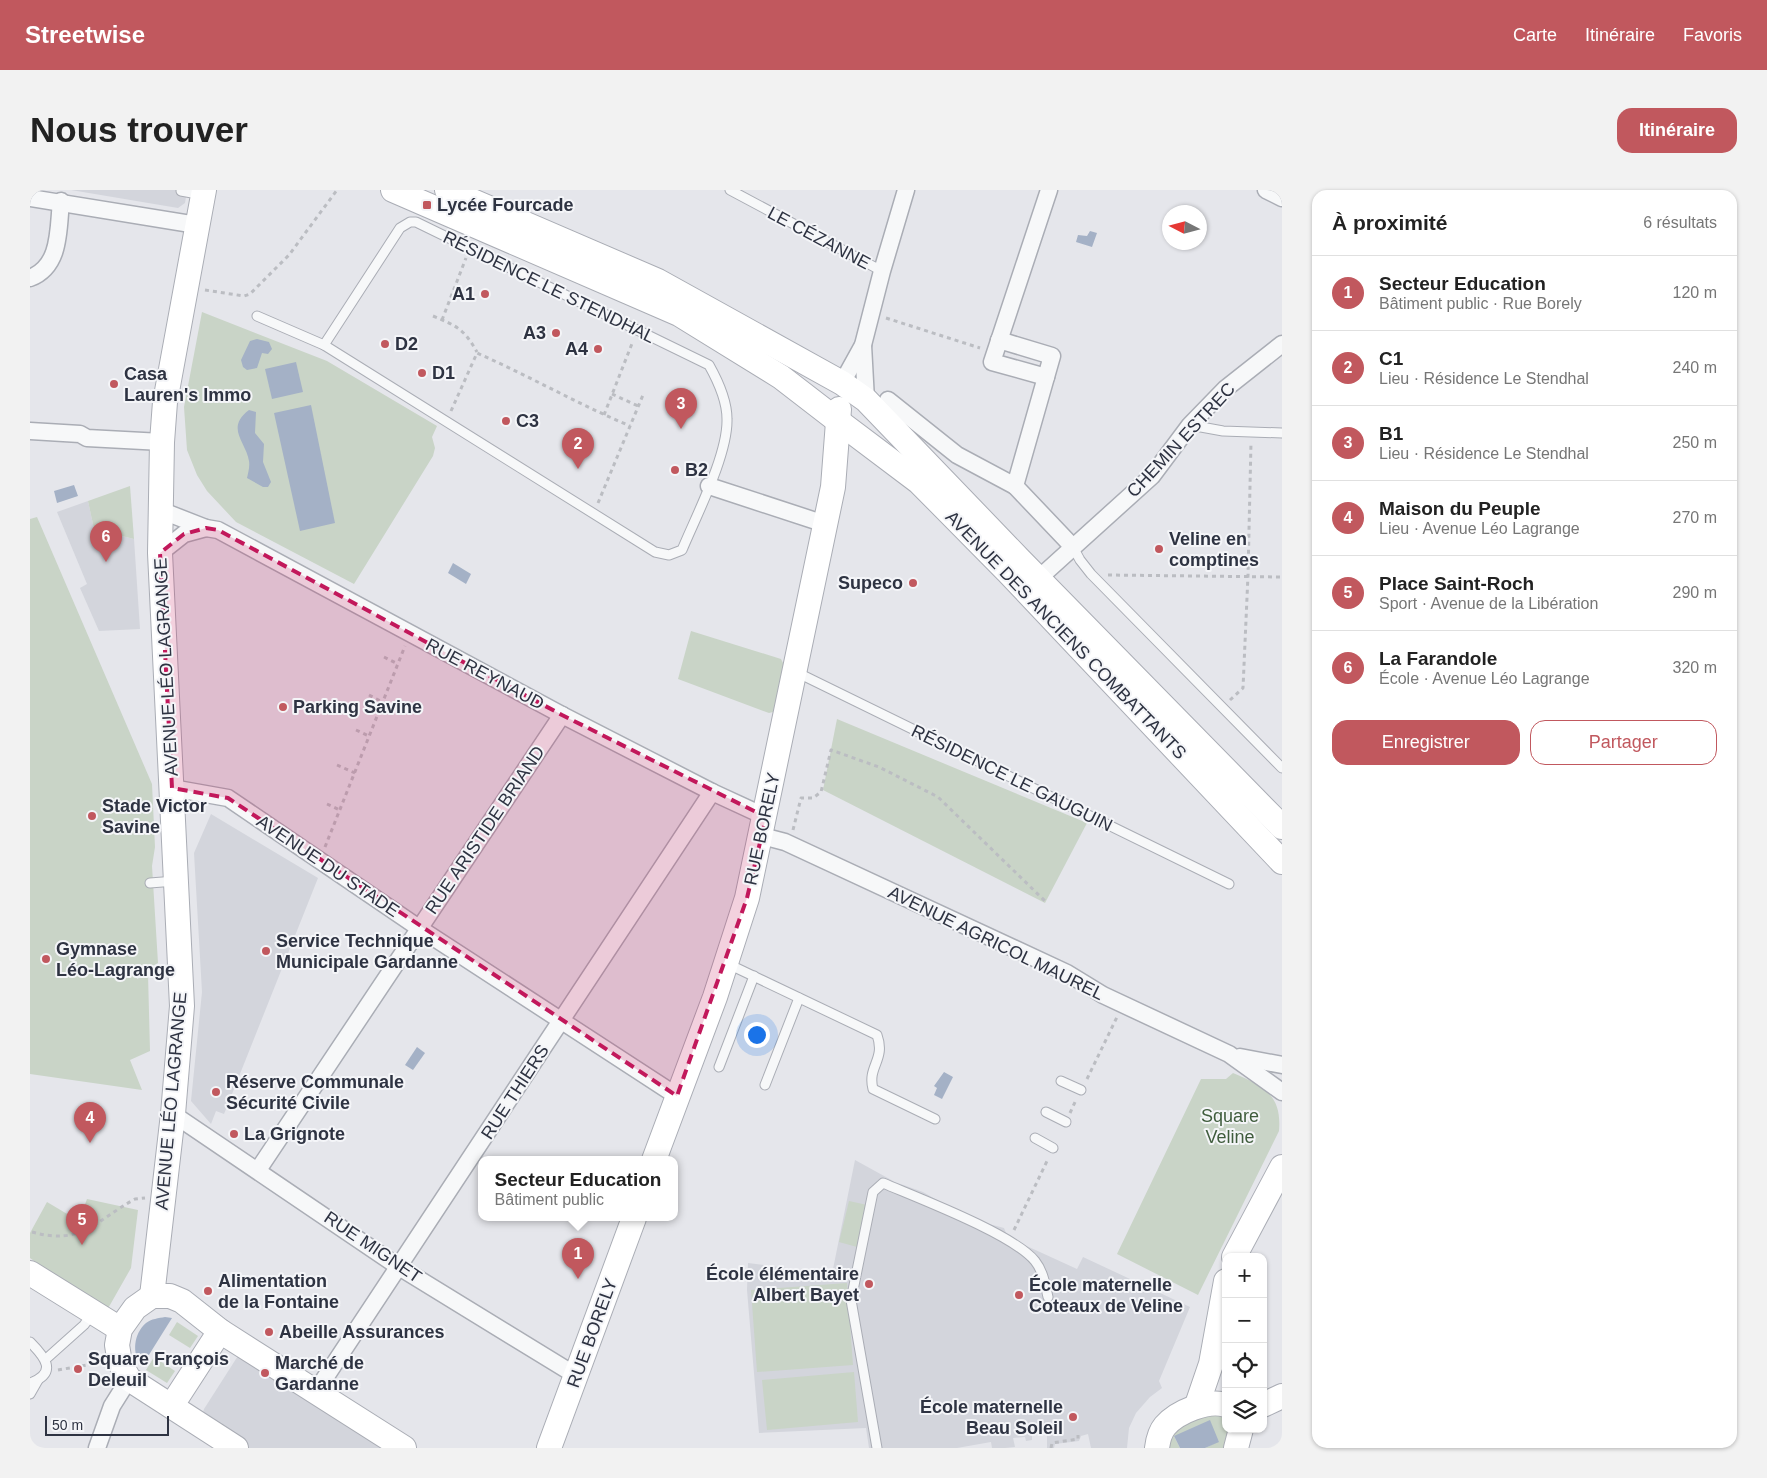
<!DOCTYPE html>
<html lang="fr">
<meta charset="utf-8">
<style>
body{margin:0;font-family:Helvetica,sans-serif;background:#f2f2f2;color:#222}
.controls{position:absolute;right:15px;bottom:15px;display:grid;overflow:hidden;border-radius:10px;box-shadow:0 1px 4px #0004}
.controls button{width:45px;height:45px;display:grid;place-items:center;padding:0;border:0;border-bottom:1px solid #e0e0e0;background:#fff;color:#222;font:25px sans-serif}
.compass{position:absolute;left:1132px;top:15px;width:45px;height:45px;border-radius:50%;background:#fff;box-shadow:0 1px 4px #0004;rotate:276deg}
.scale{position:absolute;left:15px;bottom:12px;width:124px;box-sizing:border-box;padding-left:5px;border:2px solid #2e3342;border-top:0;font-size:14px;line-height:18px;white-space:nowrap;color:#2e3342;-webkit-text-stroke:4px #f4f5f8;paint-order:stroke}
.you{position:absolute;left:726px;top:844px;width:18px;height:18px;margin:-12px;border:4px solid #fff;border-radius:50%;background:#1a73e8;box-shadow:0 0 0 8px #1a73e833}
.badge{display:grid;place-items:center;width:32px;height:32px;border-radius:50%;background:#c1585e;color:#fff;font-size:16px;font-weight:700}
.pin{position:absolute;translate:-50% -41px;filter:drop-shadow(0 1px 2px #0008)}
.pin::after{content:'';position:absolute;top:26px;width:18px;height:15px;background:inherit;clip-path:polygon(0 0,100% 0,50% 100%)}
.popup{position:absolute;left:448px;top:966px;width:200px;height:65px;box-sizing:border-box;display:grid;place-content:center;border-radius:10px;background:#fff;filter:drop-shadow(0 1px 4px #0005);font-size:16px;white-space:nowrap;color:#767676}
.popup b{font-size:19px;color:#222}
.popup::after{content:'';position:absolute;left:50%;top:100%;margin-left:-10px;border:10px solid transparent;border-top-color:#fff}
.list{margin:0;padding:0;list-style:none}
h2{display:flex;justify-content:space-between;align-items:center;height:65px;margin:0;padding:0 20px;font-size:21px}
h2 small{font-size:16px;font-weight:400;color:#767676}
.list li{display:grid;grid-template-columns:32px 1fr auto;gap:15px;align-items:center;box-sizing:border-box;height:75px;padding:0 20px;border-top:1px solid #e0e0e0}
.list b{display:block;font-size:19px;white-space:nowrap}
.list p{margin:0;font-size:16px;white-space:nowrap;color:#767676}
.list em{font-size:16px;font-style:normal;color:#767676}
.actions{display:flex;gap:10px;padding:15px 20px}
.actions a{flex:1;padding:11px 0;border:1px solid #c1585e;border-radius:15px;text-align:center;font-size:18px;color:#c1585e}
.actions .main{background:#c1585e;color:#fff}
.icon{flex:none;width:28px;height:28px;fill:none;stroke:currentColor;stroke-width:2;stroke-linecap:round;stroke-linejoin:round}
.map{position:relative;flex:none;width:1252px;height:1258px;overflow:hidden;border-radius:15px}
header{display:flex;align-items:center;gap:30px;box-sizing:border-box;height:70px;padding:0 25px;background:#c1585e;color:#fff}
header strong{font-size:24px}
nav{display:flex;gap:28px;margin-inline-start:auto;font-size:18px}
.intro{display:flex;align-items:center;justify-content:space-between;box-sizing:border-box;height:120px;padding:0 30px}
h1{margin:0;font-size:35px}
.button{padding:12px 22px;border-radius:15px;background:#c1585e;color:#fff;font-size:18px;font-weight:700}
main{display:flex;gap:30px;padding:0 30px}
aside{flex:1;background:#fff;border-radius:15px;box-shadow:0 1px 4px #0004}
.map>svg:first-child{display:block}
.built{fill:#d3d5dc}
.green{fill:#c9d4c7}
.water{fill:#a4b1c6}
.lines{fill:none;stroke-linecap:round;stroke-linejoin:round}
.lane-casing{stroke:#aaadb5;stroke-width:11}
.street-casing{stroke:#aaadb5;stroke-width:19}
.secondary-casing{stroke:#aaadb5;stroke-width:26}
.path{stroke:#bbbdc2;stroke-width:3;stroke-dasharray:4 4;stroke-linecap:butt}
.lane{stroke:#f7f8f9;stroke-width:9}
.street{stroke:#f7f8f9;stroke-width:16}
.secondary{stroke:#fff;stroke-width:24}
.marked{fill:#c2185b;fill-opacity:0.2;stroke:#c2185b;stroke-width:4;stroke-dasharray:10 6;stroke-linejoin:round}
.poi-dot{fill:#c1585e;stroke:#f4f5f8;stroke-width:2}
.labels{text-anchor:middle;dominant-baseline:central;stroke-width:4;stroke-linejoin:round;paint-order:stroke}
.poi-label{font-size:18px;font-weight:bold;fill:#2e3342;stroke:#f4f5f8;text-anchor:start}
.street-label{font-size:18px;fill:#2e3342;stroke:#f4f5f8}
.park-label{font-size:18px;fill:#3f5c3c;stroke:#f4f5f8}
</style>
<header>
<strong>Streetwise</strong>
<nav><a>Carte</a><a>Itinéraire</a><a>Favoris</a></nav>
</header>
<div class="intro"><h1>Nous trouver</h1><a class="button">Itinéraire</a></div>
<main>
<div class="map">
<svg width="1252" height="1258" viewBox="0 0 1252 1258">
<rect width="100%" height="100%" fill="#e5e6eb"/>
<g class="built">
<path d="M41 0H157L155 13 148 18Z"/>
<path d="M58 311 64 339 104 349 110 439 69 441 50 398 57 394 27 322Z"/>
<path d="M181 624 288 688 194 924 186 921 181 934 161 911 172 802 164 663Z"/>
<path d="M825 970 865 992 893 1002 940 1029 974 1038 982 1058 988 1052 1047 1079 1053 1067 1160 1117 1129 1191 1132 1198 1120 1207 1106 1223 1099 1238 1097 1258H1061L1058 1244 1051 1246 1049 1251 1025 1254 1024 1258H1017V1243L1002 1245V1250L996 1251 995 1247 983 1248 985 1257 975 1258H962L961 1252 927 1258H839L836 1238 729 1243 717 1100 718 1073 802 1084Z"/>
<path d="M220 1147 386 1258H188L166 1244 174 1219Z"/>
</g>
<g class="green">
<path d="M172 122 297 171 407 236 402 247 405 258 403 266 324 394 206 332 177 301 167 285 157 260 154 217Z"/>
<path d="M100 296 104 349 64 339 58 311Z"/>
<path d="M7 327 122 594 125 657 122 676 128 773 106 785 107 789 118 784 120 861 100 870 112 900 0 884V329Z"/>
<path d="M661 441 751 469 754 475 743 522 739 523 648 489Z"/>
<path d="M807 529 1057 633 1015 713 793 600Z"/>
<path d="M1203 883C1234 896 1252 905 1249 941L1168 1105 1087 1064 1171 889H1196Z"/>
<path d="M57 1009 108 1020 101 1078 76 1122 0 1068V1043L17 1012 49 1031Z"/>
<path d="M819 1011 837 1015 827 1057 809 1052Z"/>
<path d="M817 1093 823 1175 727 1182 721 1100Z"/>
<path d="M147 1132 168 1146 160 1158 139 1145Z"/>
<path d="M124 1167 145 1181 137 1193 116 1180Z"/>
<path d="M824 1182 828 1232 737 1240 732 1190Z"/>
<path d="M1179 1219 1196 1225V1239H1202L1200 1258H1175L1189 1251 1144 1246 1150 1258H1135L1141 1242Z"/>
</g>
<g class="water">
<path d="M1060 41 1067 43 1062 57 1046 52 1048 45 1057 46Z"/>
<path d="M227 149 239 152 242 159 238 164 232 163 227 178 217 180 213 177 211 170 220 151Z"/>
<path d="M266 172 273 202 242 209 235 179Z"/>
<path d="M281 215 305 333 270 341 244 223Z"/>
<path d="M219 220 226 222 225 243 234 254 233 272 241 292 238 297H233L217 288C218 283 220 277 219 271 216 252 195 238 219 220Z"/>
<path d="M44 295 48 306 27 313 24 301Z"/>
<path d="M423 373 441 384 436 394 418 383Z"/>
<path d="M387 857 395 863 383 880 375 875Z"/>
<path d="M914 882 923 887 912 909 904 905 907 898 904 896Z"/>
<path d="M135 1127 142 1128 112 1176C101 1164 104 1143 116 1133 121 1129 129 1128 135 1127Z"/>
<path d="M1180 1230 1189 1252 1175 1258H1150L1144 1246Z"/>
</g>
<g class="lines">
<g class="lane-casing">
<g id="lane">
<path d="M700 0 852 81"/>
<path d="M151 1 173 5"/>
<path d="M380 32H386L679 175C688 191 697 210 697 229 698 265 666 326 652 360L639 365 625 362 294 155 370 38Z"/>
<path d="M227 126 294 155"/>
<path d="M1160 235 1193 241 1252 243"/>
<path d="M1043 357 1050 370 1061 384 1252 578"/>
<path d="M766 482 1199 694"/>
<path d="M120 693 145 691"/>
<path d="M696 773 847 845C856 870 837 876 843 899L905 929"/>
<path d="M689 877 724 786"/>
<path d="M1031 891 1051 900"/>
<path d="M735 895 769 808"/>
<path d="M1016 922 1036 932"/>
<path d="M1005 948 1023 958"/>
<path d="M0 1152C14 1166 29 1183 0 1193"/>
<path d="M16 1169 54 1135 63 1123"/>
<path d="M0 1204 8 1190"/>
<path d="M847 1258 821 1110 843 1002 853 993C888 1008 983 1044 1005 1071 1013 1081 1015 1094 1018 1107"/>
</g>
</g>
<g class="street-casing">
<g id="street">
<path d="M1236 0 1252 8"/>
<path d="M0 8 167 35"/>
<path d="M0 88C31 76 28 40 31 11"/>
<path d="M969 150 1022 166 985 296 1043 357"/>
<path d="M833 155 836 210"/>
<path d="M1016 187 962 172 1019 0"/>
<path d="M812 193 833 155 852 81 876 0"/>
<path d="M858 210 927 265 985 296"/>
<path d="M0 241 50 244 57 248 132 252"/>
<path d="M679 296 795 334"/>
<path d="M130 320 176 338 188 340 532 525 682 602 736 627"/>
<path d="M130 363 154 344 176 338"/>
<path d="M1008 389 1122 286 1160 235 1195 199 1252 154"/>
<path d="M142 598 198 608 389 738 647 906"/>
<path d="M732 646 755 652 1037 783 1073 805 1199 864 1252 902"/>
<path d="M1210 867 1252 875"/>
<path d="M143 924 369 1077 537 1180 547 1183"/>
<path d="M228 980 532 525"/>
<path d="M287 1200 682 602"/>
<path d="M67 1258 82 1216 99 1189"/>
</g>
</g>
<g class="secondary-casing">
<g id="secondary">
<path d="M363 0 649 124 751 187 808 231 889 292 977 381 1252 672"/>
<path d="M417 0 628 91 812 193 836 210 989 369 1252 637"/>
<path d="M624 970 685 807 717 708 803 297 809 219"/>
<path d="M1204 1067 1252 977"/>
<path d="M0 1083 90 1139"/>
<path d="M122 1106 143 924 152 816 130 363 132 252 135 212 174 0"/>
<path d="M142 1215 190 1141"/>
<path d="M1167 1215 1181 1174 1196 1091"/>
<path d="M1233 1215 1252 1206"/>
<path d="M206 1258 99 1189 90 1173 87 1155 90 1139 105 1118 122 1106H140L152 1111 190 1141 374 1258"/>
<path d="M519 1258 604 1028"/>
<path d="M1127 1258C1128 1250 1130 1242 1135 1236 1147 1222 1178 1209 1196 1215"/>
<path d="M1206 1258 1211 1239"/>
</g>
</g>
<g class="path">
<path d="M175 100 214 106 220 104 259 65 307 0"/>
<path d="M403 126C427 136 434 139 447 162"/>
<path d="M856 128 950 158"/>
<path d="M412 130 436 68"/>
<path d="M582 204 608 216"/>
<path d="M421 221 447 163C499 186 548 214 600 236"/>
<path d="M574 225 603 151"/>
<path d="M568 313 613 205"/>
<path d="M1078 385 1252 387"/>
<path d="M354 467 368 474"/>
<path d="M339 505 352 512"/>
<path d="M1200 510 1213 498 1218 385 1221 252"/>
<path d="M326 540 339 546"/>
<path d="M307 575 325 583"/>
<path d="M297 614 310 620"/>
<path d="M763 640 771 608H783L791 602 801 560 849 577 908 607 1016 712 1015 713"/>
<path d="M295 657 375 456"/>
<path d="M1057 889 1087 827"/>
<path d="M1040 923 1046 910"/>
<path d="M984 1040 1018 969"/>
<path d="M2 1042C52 1056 65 1031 105 1009L115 1008"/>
<path d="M28 1180 68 1173"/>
<path d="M1021 1258 1022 1253 1048 1249V1245"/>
</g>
<use href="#lane" class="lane"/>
<use href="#street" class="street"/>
<use href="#secondary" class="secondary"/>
</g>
<path class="marked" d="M176 338 188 340 532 525 736 627 717 708 647 906 198 608 142 598 130 363 154 344Z"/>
<g class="poi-dot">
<rect x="392" y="10" width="10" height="10" rx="2.5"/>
<circle cx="455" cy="104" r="5"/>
<circle cx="526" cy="143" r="5"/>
<circle cx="355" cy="154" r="5"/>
<circle cx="568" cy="159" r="5"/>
<circle cx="392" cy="183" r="5"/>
<circle cx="84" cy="194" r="5"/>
<circle cx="476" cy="231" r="5"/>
<circle cx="645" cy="280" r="5"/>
<circle cx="1129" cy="359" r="5"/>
<circle cx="883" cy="393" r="5"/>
<circle cx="253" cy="517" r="5"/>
<circle cx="62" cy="626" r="5"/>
<circle cx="236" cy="761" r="5"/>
<circle cx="16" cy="769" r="5"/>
<circle cx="186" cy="902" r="5"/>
<circle cx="204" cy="944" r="5"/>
<circle cx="839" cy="1094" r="5"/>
<circle cx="178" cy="1101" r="5"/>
<circle cx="989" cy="1105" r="5"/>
<circle cx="239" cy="1142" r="5"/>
<circle cx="48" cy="1179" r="5"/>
<circle cx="235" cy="1183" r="5"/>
<circle cx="1043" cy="1227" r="5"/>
</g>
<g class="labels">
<g class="poi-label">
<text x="407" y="15">Lycée Fourcade</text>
<text x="445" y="104" text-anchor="end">A1</text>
<text x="516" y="143" text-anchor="end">A3</text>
<text x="365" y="154">D2</text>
<text x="558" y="159" text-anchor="end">A4</text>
<text x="402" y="183">D1</text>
<text x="94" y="184">Casa<tspan x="94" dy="21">Lauren's Immo</tspan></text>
<text x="486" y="231">C3</text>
<text x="655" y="280">B2</text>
<text x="1139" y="349">Veline en<tspan x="1139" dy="21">comptines</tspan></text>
<text x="873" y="393" text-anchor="end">Supeco</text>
<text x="263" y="517">Parking Savine</text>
<text x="72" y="616">Stade Victor<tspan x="72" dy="21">Savine</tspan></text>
<text x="246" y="751">Service Technique<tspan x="246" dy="21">Municipale Gardanne</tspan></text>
<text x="26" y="759">Gymnase<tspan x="26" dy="21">Léo-Lagrange</tspan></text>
<text x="196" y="892">Réserve Communale<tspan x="196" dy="21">Sécurité Civile</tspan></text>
<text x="214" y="944">La Grignote</text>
<text x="829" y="1084" text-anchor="end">École élémentaire<tspan x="829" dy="21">Albert Bayet</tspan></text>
<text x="188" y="1091">Alimentation<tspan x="188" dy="21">de la Fontaine</tspan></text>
<text x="999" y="1095">École maternelle<tspan x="999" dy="21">Coteaux de Veline</tspan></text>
<text x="249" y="1142">Abeille Assurances</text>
<text x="58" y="1169">Square François<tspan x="58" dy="21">Deleuil</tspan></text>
<text x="245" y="1173">Marché de<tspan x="245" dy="21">Gardanne</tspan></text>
<text x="1033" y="1217" text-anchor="end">École maternelle<tspan x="1033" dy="21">Beau Soleil</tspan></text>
</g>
<g class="street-label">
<text transform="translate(789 48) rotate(28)">LE CÉZANNE</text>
<text transform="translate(519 97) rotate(26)">RÉSIDENCE LE STENDHAL</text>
<text transform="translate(1151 250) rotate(-47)">CHEMIN ESTREC</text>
<text transform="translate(1036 445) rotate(46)">AVENUE DES ANCIENS COMBATTANTS</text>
<text transform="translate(136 477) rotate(-93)">AVENUE LÉO LAGRANGE</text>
<text transform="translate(455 484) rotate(28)">RUE REYNAUD</text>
<text transform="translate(982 588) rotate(26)">RÉSIDENCE LE GAUGUIN</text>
<text transform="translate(732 639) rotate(-78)">RUE BORELY</text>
<text transform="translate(455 640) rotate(-56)">RUE ARISTIDE BRIAND</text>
<text transform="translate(298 676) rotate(34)">AVENUE DU STADE</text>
<text transform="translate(966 753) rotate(26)">AVENUE AGRICOL MAUREL</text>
<text transform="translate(485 902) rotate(-57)">RUE THIERS</text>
<text transform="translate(141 911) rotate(-85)">AVENUE LÉO LAGRANGE</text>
<text transform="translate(343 1057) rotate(34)">RUE MIGNET</text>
<text transform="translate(562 1143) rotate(-70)">RUE BORELY</text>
</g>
<g class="park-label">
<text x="1200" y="926">Square<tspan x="1200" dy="21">Veline</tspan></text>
</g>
</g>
</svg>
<div class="controls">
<button>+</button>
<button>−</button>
<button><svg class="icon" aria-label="locate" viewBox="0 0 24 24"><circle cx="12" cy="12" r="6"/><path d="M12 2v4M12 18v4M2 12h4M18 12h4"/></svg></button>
<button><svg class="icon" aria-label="layers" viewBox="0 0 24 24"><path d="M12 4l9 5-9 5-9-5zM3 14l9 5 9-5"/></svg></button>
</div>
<svg class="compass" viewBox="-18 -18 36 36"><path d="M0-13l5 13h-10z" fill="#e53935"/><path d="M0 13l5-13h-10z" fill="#767676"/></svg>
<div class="scale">50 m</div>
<div class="you"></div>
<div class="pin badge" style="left:548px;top:1089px">1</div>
<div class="popup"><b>Secteur Education</b>Bâtiment public</div>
<div class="pin badge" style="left:548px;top:279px">2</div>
<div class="pin badge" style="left:651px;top:239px">3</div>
<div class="pin badge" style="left:60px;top:953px">4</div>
<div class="pin badge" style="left:52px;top:1055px">5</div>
<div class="pin badge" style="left:76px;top:372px">6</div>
</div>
<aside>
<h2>À proximité<small>6 résultats</small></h2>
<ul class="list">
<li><span class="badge">1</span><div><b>Secteur Education</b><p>Bâtiment public · Rue Borely</p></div><em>120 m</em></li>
<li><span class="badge">2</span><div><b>C1</b><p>Lieu · Résidence Le Stendhal</p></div><em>240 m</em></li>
<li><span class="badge">3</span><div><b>B1</b><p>Lieu · Résidence Le Stendhal</p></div><em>250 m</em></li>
<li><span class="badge">4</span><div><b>Maison du Peuple</b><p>Lieu · Avenue Léo Lagrange</p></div><em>270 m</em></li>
<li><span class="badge">5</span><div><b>Place Saint-Roch</b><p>Sport · Avenue de la Libération</p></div><em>290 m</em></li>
<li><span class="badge">6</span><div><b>La Farandole</b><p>École · Avenue Léo Lagrange</p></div><em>320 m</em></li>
</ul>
<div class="actions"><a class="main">Enregistrer</a><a>Partager</a></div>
</aside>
</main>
